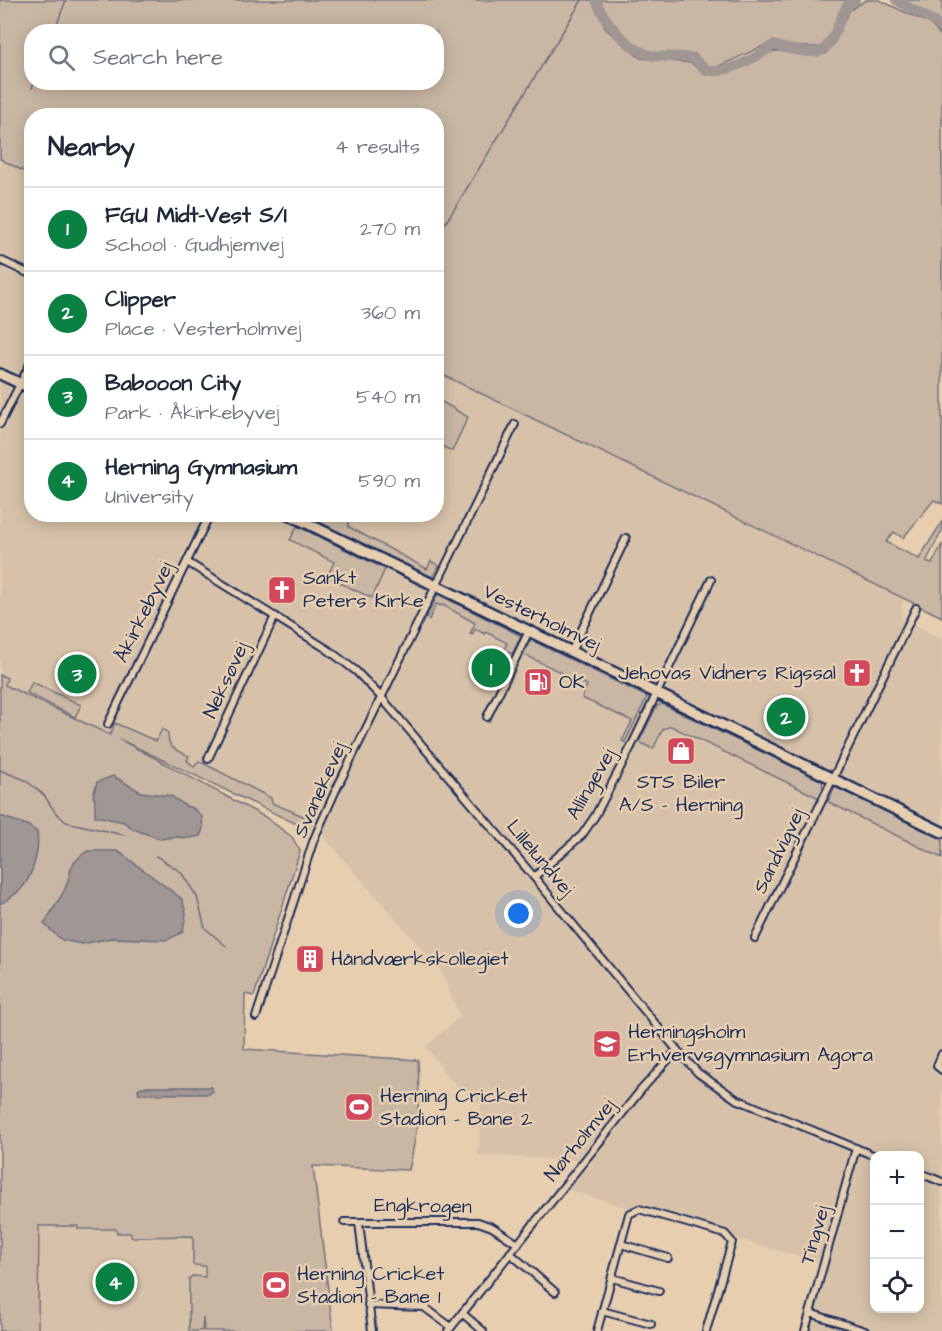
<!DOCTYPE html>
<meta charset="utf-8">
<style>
body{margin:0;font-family:"Architects Daughter",sans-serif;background:#f2f2f3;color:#1f2937}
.controls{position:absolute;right:18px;bottom:18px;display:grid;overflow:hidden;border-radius:12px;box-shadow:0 3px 15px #0003}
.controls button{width:54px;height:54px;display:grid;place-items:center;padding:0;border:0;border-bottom:2px solid #e0e1e3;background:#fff;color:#1f2937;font:30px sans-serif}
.you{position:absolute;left:519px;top:914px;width:21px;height:21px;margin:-15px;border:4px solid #fff;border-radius:50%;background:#1a73e8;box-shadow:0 0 0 9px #1a73e833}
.badge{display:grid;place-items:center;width:39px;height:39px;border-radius:50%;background:#0b8043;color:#fff;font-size:20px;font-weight:700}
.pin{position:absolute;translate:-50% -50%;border:3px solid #fff;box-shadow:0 2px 6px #0006}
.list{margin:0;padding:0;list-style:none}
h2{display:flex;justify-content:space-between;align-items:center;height:78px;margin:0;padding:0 24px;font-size:26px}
h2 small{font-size:20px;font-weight:400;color:#747a83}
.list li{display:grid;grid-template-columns:39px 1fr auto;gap:18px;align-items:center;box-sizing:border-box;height:84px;padding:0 24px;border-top:2px solid #e0e1e3}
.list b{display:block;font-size:22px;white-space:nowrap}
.list p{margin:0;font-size:20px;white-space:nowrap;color:#747a83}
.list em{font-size:20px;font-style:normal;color:#747a83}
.icon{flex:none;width:33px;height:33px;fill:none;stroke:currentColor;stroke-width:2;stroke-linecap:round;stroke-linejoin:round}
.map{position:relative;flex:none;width:942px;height:1331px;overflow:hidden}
.search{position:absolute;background:#fff;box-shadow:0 3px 15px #0003;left:24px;top:24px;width:420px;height:66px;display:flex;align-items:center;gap:15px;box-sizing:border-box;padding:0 21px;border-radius:24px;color:#747a83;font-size:22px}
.panel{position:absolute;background:#fff;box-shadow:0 3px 15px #0003;left:24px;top:108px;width:420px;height:414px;border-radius:24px}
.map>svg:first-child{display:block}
.built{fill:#d7c2a9;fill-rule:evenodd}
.green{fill:#c9b7a3;stroke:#727380;stroke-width:1.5;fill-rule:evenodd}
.water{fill:#a09794;stroke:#6b6d7e;stroke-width:1.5}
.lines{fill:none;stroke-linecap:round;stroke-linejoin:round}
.stream{stroke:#6b6d7e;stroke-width:1.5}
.river{stroke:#a09794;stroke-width:10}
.street-casing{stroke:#1b2f5e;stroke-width:10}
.secondary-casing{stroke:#1b2f5e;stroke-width:14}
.street{stroke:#e6ceaf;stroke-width:6}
.secondary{stroke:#e6ceaf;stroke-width:9}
.labels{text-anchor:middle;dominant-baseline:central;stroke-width:5;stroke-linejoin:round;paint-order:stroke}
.poi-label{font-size:20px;fill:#1b2f5e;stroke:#e6ceaf;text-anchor:start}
.street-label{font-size:20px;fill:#1b2f5e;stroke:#e6ceaf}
</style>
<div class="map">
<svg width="942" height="1331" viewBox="0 0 942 1331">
<rect width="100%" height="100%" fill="#e6ceaf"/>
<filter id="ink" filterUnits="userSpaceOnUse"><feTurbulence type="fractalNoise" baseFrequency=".0167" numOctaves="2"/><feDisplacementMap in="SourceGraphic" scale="12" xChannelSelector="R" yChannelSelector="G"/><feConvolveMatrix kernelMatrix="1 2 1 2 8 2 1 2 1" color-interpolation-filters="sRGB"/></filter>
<g filter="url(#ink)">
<g class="built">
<path d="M0 160 31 175 32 514H436L437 372 903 597 901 618 942 639V1331H807L825 1264 567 1190 593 1161 478 1155 481 1105 448 1077 426 1046 460 1017 441 971 322 835 117 731 113 736 5 685 6 678 0 675ZM874 1156H920V1308H874Z"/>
<path d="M39 1226 205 1227 204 1331H38Z"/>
</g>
<g class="green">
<path d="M0 0H592L606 29 640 58 691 63 706 75 774 51 826 54 850 10 866 0H879L929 23 942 37V504L934 500 903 538 894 532 886 542 919 559 942 522V530L926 562 932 564 942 544V617L437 372 436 116H32L31 175 0 159ZM32 32H436V82H32Z"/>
<path d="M600 0H849L843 4 833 30 821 47H789L772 42 715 68 707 66 695 54C682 54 668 56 656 54 630 49 610 23 600 0Z"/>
<path d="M902 0H942V25L932 16Z"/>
<path d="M437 399 468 417 452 451 437 444Z"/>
<path d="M303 515H344L348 520 349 527 427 569 431 561 439 566 432 577Z"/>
<path d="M297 526 385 569 372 598 327 577 334 562 290 540Z"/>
<path d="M438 594 521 636 512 654 504 650 507 643 486 632 485 634 475 629 472 635 470 634 475 623 443 605 442 606 436 604 429 620 426 618Z"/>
<path d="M531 640 647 697 625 742 622 741 632 721 582 698 587 685 523 654Z"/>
<path d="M0 675 7 678 5 685 110 735 115 723 156 741 162 729 168 733C167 748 177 750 189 756L187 760 194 767 199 761 271 798 272 803 310 819 307 829 119 739 265 817 292 837 300 851 254 996 245 994 244 1049 418 1060C420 1102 418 1129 409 1170L313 1166 333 1331H204L203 1317 202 1331H189V1279L192 1276 205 1277V1266L193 1265V1236L131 1237V1233H117L116 1229H78V1226H39L38 1331H0Z"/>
<path d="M32 682 81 705 75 717 27 693Z"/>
<path d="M662 704 822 781 823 790 819 798 671 726 663 729 653 749 639 742 657 706Z"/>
<path d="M835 787 942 839V858L828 802Z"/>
</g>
<g class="water">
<path d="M113 776 141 792 171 796 186 806 194 809 202 817 203 829 200 836 189 838 174 837 160 839 133 829 124 822 95 816V801L93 796 97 782Z"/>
<path d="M0 816 27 825 37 832C40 849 33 875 22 888 17 894 8 899 2 903H0Z"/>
<path d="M87 851H118L182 899 186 913 183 932 167 940 111 938 82 944 62 940 44 924C51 912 58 902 64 891 74 872 64 867 87 851Z"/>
<path d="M142 1087H211L213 1091 209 1094H139L138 1089Z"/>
</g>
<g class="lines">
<g class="stream">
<path d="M54 32 66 0"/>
<path d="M32 88 34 82"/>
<path d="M445 224 582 0"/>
<path d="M0 770 25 780 44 795 55 812 66 822 124 835"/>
<path d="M156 856 181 872 197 897 205 928 226 946"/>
</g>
<g class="river">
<path d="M596 0C604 22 630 52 654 56 666 58 680 55 691 58 698 60 700 66 706 69 720 78 762 55 773 45 784 48 811 55 821 51 830 47 836 31 839 23 843 12 845 6 855 0"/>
<path d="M896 0 932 20 942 28"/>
</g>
<g class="street-casing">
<g id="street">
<path d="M0 260 32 275"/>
<path d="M0 424 32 360"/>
<path d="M187 562 327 649 356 671 381 697 534 877 677 1050 698 1073 736 1099 875 1156"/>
<path d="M571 652 626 538"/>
<path d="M487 717 529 631"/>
<path d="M108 724 210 514"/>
<path d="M208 759 275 616"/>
<path d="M534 877 582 835 595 816 631 747 711 580"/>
<path d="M755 938 916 608"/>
<path d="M256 1017 314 839 335 792 515 424"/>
<path d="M942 1054 937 1066 942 1070"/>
<path d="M920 1173 942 1182"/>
<path d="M344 1222H478L492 1227 518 1244"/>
<path d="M359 1222 372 1331"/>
<path d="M621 1244 668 1258"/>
<path d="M510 1253 555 1292"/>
<path d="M612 1278 659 1291"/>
<path d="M368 1305 424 1307 451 1327"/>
<path d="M602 1311 651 1324"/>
<path d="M462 1313 483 1331"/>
<path d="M810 1313 865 1331"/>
<path d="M448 1331 641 1090 677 1050"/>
<path d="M597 1331 629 1214 639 1209 725 1234 732 1242 706 1331"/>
<path d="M805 1331 856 1148"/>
</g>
</g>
<g class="secondary-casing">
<g id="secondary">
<path d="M0 374 32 389"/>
<path d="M288 514 942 832"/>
</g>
</g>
<use href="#street" class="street"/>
<use href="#secondary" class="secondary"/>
</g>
</g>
<defs>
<g id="church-square" transform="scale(1.5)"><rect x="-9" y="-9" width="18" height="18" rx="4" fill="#d1495b" stroke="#e6ceaf"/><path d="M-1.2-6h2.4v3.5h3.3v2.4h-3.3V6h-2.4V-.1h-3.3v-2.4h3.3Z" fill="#fff"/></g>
<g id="fuel-square" transform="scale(1.5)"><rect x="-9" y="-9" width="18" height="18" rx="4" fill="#d1495b" stroke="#e6ceaf"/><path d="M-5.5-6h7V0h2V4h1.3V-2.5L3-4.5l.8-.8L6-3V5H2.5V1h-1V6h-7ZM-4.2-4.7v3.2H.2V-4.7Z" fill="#fff"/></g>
<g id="shop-square" transform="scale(1.5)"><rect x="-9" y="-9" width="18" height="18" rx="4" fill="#d1495b" stroke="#e6ceaf"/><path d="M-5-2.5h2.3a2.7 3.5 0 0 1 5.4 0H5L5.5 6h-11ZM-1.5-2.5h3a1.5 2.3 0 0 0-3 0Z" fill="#fff"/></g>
<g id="building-square" transform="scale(1.5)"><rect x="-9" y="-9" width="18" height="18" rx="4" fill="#d1495b" stroke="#e6ceaf"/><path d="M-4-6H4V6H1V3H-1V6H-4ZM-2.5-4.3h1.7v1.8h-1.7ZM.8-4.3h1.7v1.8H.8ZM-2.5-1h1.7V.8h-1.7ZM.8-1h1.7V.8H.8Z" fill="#fff"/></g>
<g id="school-square" transform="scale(1.5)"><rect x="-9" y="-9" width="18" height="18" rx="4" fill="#d1495b" stroke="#e6ceaf"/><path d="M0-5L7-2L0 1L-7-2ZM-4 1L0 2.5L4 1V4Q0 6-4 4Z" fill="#fff"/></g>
<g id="stadium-square" transform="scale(1.5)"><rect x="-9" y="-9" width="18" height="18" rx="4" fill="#d1495b" stroke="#e6ceaf"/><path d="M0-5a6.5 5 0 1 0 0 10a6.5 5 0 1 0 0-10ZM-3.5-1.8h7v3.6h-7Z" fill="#fff"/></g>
</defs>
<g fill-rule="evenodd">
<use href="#church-square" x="282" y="590"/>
<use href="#church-square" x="857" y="673"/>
<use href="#fuel-square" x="538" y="682"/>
<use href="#shop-square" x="681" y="751"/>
<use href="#building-square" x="310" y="959"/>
<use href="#school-square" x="607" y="1044"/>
<use href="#stadium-square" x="359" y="1107"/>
<use href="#stadium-square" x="276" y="1285"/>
</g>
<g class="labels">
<g class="poi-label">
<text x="303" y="578">Sankt<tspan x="303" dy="23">Peters Kirke</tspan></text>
<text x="836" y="673" text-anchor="end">Jehovas Vidners Rigssal</text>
<text x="559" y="682">OK</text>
<text x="681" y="782" text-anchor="middle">STS Biler<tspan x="681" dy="23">A/S - Herning</tspan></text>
<text x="331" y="959">Håndværkskollegiet</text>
<text x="628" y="1032">Herningsholm<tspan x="628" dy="23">Erhvervsgymnasium Agora</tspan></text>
<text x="380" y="1096">Herning Cricket<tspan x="380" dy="23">Stadion - Bane 2</tspan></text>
<text x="297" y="1274">Herning Cricket<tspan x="297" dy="23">Stadion - Bane 1</tspan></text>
</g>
<g class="street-label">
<text transform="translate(144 612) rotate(-64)">Åkirkebyvej</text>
<text transform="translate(542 618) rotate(26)">Vesterholmvej</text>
<text transform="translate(226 680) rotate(-65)">Neksøvej</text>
<text transform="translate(591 784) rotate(-60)">Allingevej</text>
<text transform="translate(320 790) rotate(-66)">Svanekevej</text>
<text transform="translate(779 851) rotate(-64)">Sandvigvej</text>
<text transform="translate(540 858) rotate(50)">Lillelundvej</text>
<text transform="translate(580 1140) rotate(-51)">Nørholmvej</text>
<text transform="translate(423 1206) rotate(1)">Engkrogen</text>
<text transform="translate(815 1235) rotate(-74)">Tingvej</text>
</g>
</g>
</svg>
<div class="controls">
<button>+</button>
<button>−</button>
<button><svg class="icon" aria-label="locate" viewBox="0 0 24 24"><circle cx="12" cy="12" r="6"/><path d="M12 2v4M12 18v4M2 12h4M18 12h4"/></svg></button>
</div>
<div class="you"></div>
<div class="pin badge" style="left:491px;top:668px">1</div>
<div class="pin badge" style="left:786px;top:717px">2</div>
<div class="pin badge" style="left:77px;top:674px">3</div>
<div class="pin badge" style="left:115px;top:1282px">4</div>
<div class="search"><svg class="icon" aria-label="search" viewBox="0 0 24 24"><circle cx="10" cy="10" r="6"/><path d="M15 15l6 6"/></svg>Search here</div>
<section class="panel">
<h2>Nearby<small>4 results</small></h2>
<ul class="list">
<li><span class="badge">1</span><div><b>FGU Midt-Vest S/I</b><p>School · Gudhjemvej</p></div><em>270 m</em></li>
<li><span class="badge">2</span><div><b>Clipper</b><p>Place · Vesterholmvej</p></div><em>360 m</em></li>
<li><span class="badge">3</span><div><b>Babooon City</b><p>Park · Åkirkebyvej</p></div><em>540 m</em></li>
<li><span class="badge">4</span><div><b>Herning Gymnasium</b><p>University</p></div><em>590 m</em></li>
</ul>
</section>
</div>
